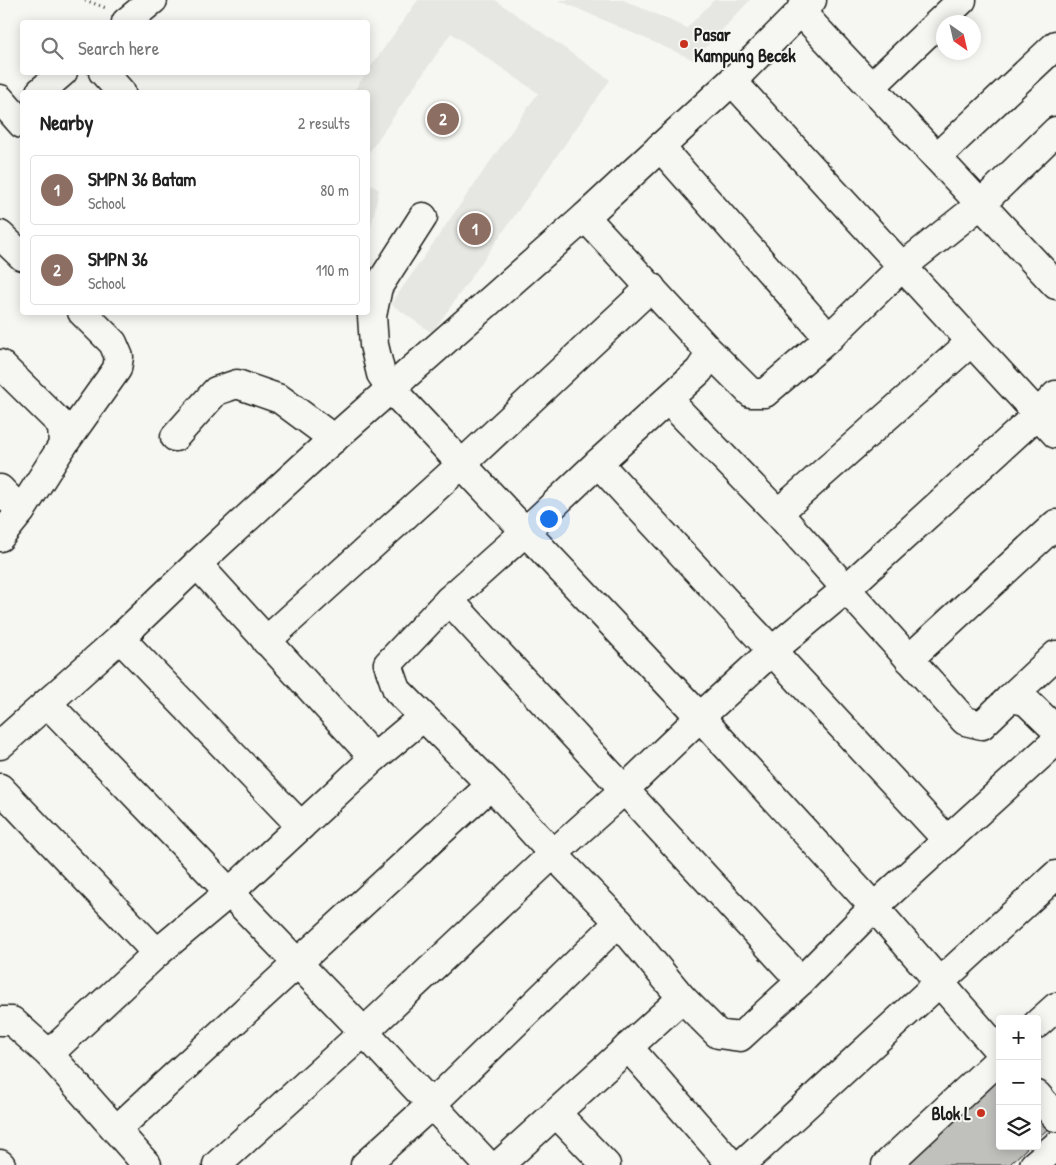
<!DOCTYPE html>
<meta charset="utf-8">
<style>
body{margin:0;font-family:"Patrick Hand",sans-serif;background:#f6f6f6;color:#222}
.controls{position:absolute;right:15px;bottom:15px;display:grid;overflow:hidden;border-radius:5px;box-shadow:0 2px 12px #0003}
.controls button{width:45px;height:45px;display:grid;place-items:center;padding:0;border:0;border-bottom:1px solid #e0e0e0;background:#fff;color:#222;font:25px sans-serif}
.compass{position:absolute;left:936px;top:15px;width:45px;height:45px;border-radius:50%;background:#fff;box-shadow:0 2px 12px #0003;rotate:146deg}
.you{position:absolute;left:548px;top:518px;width:18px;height:18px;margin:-12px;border:4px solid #fff;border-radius:50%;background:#1a73e8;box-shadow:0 0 0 8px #1a73e833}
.badge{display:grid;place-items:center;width:32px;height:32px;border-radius:50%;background:#ea580c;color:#fff;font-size:16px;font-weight:700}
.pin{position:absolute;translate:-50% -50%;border:2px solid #fff;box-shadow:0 1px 5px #0006}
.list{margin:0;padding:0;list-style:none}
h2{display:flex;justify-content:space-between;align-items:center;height:65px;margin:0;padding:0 20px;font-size:21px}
h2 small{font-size:16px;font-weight:400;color:#767676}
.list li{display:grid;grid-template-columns:32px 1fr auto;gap:15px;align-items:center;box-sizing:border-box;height:70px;margin:0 10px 10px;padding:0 10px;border:1px solid #e0e0e0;border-radius:5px}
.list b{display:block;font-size:19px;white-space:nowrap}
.list p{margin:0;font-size:16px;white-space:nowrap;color:#767676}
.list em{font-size:16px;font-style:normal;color:#767676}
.icon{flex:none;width:28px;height:28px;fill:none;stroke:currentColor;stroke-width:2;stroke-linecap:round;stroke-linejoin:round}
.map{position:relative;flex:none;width:1056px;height:1165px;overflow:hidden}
.search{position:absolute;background:#fff;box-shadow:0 2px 12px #0003;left:20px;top:20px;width:350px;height:55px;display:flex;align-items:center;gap:12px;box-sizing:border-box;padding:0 18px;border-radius:5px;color:#767676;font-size:19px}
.panel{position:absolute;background:#fff;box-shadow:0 2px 12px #0003;left:20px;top:90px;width:350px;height:225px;border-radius:5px}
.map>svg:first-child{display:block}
.built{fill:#e6e6e2}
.building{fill:#c0c0bd;stroke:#1c1c1c}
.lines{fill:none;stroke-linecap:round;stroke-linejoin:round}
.minor-casing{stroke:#1c1c1c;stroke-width:31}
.path{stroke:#1c1c1c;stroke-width:3;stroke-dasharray:1 4;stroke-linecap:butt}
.minor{stroke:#f6f6f2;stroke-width:28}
.poi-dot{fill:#c8321e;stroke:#f6f6f2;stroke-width:2}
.labels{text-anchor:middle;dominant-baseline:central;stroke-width:4;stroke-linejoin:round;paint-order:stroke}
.poi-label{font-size:18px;font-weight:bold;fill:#1c1c1c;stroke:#f6f6f2;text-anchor:start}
</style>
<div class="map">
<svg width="1056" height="1165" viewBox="0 0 1056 1165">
<rect width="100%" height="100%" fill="#f6f6f2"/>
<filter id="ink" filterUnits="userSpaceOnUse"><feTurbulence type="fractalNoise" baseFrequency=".02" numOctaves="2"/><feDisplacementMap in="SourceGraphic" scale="10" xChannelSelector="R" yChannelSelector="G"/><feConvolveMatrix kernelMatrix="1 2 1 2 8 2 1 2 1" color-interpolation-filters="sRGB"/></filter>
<g filter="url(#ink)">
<g class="built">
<path d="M418 0H495L610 80 432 333 391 304 538 93 451 33 368 154V92H353Z"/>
<path d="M558 0H623L687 28 714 0H750L694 60Z"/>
<path d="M368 182 379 190 371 227H368Z"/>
</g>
<g class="building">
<path d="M1000 1079V1146H1029L1009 1165H906Z"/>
<path d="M1037 1110 1052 1125 1037 1139Z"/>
</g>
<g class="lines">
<g class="minor-casing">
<g id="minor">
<path d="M800 11 1056 285"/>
<path d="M126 22 153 0"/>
<path d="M103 72 121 92"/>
<path d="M732 81 1056 434"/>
<path d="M871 87 962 0"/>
<path d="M40 92 63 72"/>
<path d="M0 99 22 124"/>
<path d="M660 147 829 338"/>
<path d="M937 157 1056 45"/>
<path d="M423 217 378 287 372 316 374 345 381 374 391 389 700 717 874 907 1000 1052"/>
<path d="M585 217 711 353 751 393H765L829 338 902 267 981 204 1056 131"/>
<path d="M0 235 22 256"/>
<path d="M711 353 699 371 598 463 525 532 449 600 388 664 397 690 491 785 553 854 619 922 682 998 718 1034 740 1037 801 981 874 907 1056 741"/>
<path d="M0 364 62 425 63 445"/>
<path d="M668 400 778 513 965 721 982 725 1010 698 1026 701 1056 730"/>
<path d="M175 437 216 391 237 384 280 399 334 439"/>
<path d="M598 463 947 840"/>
<path d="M0 489 21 511"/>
<path d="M778 513 971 342"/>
<path d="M0 537 21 511 63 445 117 369 119 357 113 343 82 312"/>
<path d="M197 564 374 758"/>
<path d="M449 600 801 981"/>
<path d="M120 638 301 826"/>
<path d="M266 641 462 464 651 287"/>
<path d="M909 659 1056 524"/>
<path d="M1010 698 1056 655"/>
<path d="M47 703 364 1032 488 1165"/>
<path d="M0 745 120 638 197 564 320 451 585 217 732 81 812 0"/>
<path d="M0 788 157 953"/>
<path d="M0 1021H12L49 1054"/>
<path d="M1037 1024 1056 1007"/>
<path d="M628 1047 732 1165"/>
<path d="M1037 1095 1056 1117"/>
<path d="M557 1114 606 1165"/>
<path d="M116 1130 491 785"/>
<path d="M0 1164 1 1165"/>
<path d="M147 1165 49 1054 157 953 230 892 374 758 423 717"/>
<path d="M217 1165 364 1032 553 854 624 790 700 717 773 650 846 589 1038 414 1056 395"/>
<path d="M365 1165 432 1104 619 922"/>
<path d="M499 1165 682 998"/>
<path d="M741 1165 1056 875"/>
<path d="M886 1165 1000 1059"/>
<path d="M1034 1165 1056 1146"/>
</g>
</g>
<path class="path" d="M85 0 106 8"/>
<use href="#minor" class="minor"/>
</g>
</g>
<g class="poi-dot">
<circle cx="684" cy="44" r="5"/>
<circle cx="981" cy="1113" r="5"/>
</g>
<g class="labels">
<g class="poi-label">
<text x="694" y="34">Pasar<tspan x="694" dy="21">Kampung Becek</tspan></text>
<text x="971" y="1113" text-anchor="end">Blok L</text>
</g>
</g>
</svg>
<div class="controls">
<button>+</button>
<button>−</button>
<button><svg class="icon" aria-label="layers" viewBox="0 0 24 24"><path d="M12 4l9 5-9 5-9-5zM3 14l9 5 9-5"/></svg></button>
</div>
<svg class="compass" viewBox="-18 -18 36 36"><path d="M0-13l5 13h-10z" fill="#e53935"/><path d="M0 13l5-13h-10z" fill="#767676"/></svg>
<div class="you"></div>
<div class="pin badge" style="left:475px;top:229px;background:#8d6e63">1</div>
<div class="pin badge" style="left:443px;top:119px;background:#8d6e63">2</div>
<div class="search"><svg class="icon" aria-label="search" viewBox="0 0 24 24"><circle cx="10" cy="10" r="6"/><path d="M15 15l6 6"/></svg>Search here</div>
<section class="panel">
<h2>Nearby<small>2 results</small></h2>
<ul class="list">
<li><span class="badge" style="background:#8d6e63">1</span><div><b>SMPN 36 Batam</b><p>School</p></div><em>80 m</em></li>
<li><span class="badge" style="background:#8d6e63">2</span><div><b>SMPN 36</b><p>School</p></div><em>110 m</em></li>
</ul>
</section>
</div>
